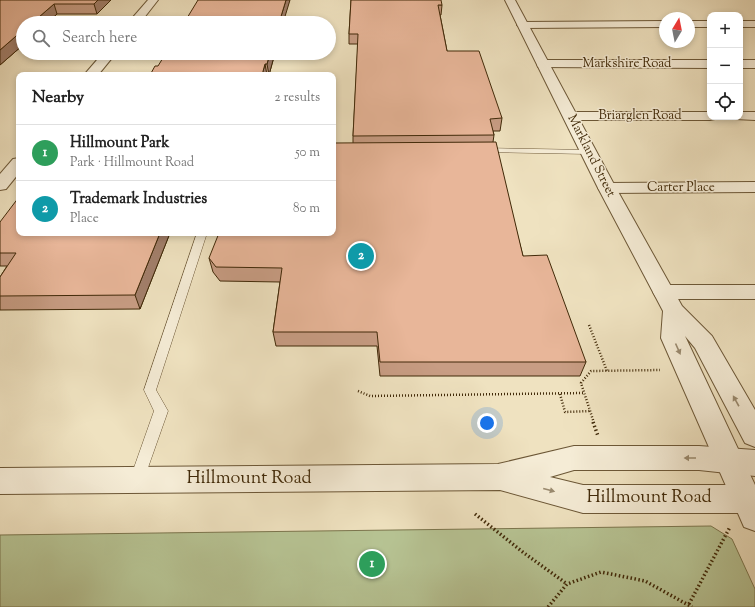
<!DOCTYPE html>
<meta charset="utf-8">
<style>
body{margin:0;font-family:"Sorts Mill Goudy",serif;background:#f2f2f2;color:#222}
.controls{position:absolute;right:12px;top:12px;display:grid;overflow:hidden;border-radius:8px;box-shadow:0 2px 6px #0003}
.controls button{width:36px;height:36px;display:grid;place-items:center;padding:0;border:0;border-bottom:1px solid #e0e0e0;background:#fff;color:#222;font:20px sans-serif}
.compass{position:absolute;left:659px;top:12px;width:36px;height:36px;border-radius:50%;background:#fff;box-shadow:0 2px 6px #0003;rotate:10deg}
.you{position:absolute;left:487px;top:423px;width:14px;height:14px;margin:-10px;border:3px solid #fff;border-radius:50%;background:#1a73e8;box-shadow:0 0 0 6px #1a73e833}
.badge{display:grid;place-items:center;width:26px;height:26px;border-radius:50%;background:#db2777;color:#fff;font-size:13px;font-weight:700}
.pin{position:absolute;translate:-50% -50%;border:2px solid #fff;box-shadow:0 1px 4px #0006}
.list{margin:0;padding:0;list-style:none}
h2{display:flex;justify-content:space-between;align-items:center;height:52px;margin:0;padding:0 16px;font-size:17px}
h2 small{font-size:13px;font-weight:400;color:#767676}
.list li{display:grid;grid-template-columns:26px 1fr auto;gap:12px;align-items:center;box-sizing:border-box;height:56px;padding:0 16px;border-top:1px solid #e0e0e0}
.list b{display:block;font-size:15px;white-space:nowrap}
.list p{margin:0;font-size:13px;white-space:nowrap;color:#767676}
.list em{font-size:13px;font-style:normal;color:#767676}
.icon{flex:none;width:22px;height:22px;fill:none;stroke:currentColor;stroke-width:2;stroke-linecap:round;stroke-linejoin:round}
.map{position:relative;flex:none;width:755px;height:607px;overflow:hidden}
.search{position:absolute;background:#fff;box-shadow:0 2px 6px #0003;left:16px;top:16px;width:320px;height:44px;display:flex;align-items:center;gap:10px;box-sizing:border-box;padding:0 14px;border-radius:22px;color:#767676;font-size:15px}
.panel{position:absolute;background:#fff;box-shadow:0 2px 6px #0003;left:16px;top:72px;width:320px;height:164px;border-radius:8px}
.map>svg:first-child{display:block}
.green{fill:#b7c494;stroke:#7c764e}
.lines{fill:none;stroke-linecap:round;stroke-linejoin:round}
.service-casing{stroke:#6c5736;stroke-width:1}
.minor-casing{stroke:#6c5736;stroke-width:2}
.tertiary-casing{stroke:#6c5736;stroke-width:2}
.path-far1{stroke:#402908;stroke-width:2.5;stroke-dasharray:1 2;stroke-linecap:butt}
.path{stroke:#402908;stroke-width:3.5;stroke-dasharray:1.5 2.5;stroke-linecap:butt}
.service{fill:#f5ecd6;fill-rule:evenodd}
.minor{fill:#f5ecd6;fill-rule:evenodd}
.tertiary{fill:#f5ecd6;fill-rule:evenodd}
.wall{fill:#c89d84;stroke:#402908}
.shaded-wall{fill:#a27f6b;stroke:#402908}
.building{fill:#e8b699;stroke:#402908}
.oneway{fill:#9a8a6f}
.labels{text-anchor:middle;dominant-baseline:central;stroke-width:3;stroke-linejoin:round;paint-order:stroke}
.far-street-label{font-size:13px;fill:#402908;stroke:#f5ecd6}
.near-street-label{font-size:18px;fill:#402908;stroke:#f5ecd6}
</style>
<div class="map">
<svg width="755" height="607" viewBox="0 0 755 607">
<rect width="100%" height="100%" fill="#efe2c0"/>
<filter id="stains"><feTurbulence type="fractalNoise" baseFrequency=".005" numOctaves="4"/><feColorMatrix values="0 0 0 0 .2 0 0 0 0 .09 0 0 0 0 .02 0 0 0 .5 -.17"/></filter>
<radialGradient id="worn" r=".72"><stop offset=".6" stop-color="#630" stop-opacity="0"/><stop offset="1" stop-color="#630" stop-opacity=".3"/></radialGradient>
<path class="green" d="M711 526 732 539 755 589V607H0V535Z"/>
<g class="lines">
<g class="service-casing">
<g id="service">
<path d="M480 148 588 150 592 152 588 154 483 152H480Z"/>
<path d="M197 233H207L156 390 168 411 144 479 142 484 137 486 132 484 130 479 154 411 144 390Z"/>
</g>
</g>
<g class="minor-casing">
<g id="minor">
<path d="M148 0H158L140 23H128Z"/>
<path d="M665 21V27L523 28 517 25 523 22Z"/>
<rect x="689" y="21" width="21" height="6"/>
<rect x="740" y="21" width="15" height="6"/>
<path d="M103 53H116L98 75H84Z"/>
<path d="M543 60H710V68L538 67 537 64 538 61Z"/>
<rect x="740" y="60" width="15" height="8"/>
<path d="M570 112H710V117H717L715 119 710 120H570L565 119 563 116 565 113Z"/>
<path d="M740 112H755V120L735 119 733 117H740Z"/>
<path d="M19 158V173L6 189 0 190V174L13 159Z"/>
<path d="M755 182V192L607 193 601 192 598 188 601 184 607 183Z"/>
<path d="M664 285H755V299H664L656 297 653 292 656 287Z"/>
<path d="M574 446H699L755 450V476L699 470H574L550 477 583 485H755V513H583L500 490 0 494V468L498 464Z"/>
</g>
</g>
<g class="tertiary-casing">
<path id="tertiary" d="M505 0H515L616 188 682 306 712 336 755 410V447L745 443 695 348 685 336 755 485V531L744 527 661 338 663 311 598 188Z"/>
</g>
<g class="path-far1">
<path d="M589 325 607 371"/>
<path d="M358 391 370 396 584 393"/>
<path d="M560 394 565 412 590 411"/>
<path d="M594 423 581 383 591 371 660 370"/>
</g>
<g class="path">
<path d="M593 422 598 436"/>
<path d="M475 514 524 553 567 584"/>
<path d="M689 604 730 527"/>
<path d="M548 607 567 584 601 572 645 581 692 607"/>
</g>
<use href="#service" class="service"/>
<use href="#minor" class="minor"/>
<use href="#tertiary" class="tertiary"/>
</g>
<g class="wall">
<path d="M0 0H111L97 14H57L47 23H23V45L0 65Z"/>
<path d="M351 0 442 5 441 15H440L447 51 502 118 500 131H493L494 135 493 142 523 256 586 362 580 376H380L377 346H276L273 332 280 282 220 281 213 272 209 258 333 233 353 143V136L358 44H349V34Z"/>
<path d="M275 53 269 75H150Z"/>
<path d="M0 222 19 233H170L140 309 0 310V277L7 266H0Z"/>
</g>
<g class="shaded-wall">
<path d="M98 0H111L97 14 94 4Z"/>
<path d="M286 0H290L283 23H279Z"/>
<path d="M54 4 57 14 47 23H32Z"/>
<path d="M23 30V45L0 65V50Z"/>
<path d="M270 53H275L269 75 267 64Z"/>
<path d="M265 64 267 75H262Z"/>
<path d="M160 233H170L140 309 135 295Z"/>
</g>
<g class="building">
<path d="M0 0H98L94 4H54L32 23H23V30L0 50Z"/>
<path d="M198 0H286L279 23H184Z"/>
<path d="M351 0H441L442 5H438L447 51H479L502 118 490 119 494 135 353 136 358 34H349Z"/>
<path d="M166 53H270L267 64H265L262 75H150L155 66H158Z"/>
<path d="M496 142 523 256 547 255 586 362H380L377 332H273L282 268 216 267 209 258 219 233H333V143Z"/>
<path d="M19 197V233H160L135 295 0 296V277L16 253H0V222Z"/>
</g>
<defs><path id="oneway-solid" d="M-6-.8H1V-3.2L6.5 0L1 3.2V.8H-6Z"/></defs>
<g class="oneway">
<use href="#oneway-solid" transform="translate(678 349) rotate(66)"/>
<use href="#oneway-solid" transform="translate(736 401) rotate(-119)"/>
<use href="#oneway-solid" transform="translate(690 458) rotate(180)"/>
<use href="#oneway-solid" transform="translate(549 490) rotate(15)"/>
</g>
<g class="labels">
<g class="far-street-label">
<text x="627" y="64">Markshire Road</text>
<text x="640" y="116">Briarglen Road</text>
<text transform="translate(591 156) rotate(63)">Markland Street</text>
<text x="681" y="188">Carter Place</text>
</g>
<g class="near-street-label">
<text x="249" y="479">Hillmount Road</text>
<text x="649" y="498">Hillmount Road</text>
</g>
</g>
<rect width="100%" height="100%" filter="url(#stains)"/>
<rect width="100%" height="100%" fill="url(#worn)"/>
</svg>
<div class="controls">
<button>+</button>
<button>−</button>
<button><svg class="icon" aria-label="locate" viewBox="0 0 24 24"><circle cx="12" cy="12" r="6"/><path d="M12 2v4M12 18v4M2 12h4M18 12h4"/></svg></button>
</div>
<svg class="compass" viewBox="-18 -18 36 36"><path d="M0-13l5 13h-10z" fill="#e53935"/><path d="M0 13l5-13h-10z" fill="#767676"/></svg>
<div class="you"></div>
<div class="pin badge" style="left:372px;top:564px;background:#2e9e5b">1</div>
<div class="pin badge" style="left:361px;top:256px;background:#0f9aa8">2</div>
<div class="search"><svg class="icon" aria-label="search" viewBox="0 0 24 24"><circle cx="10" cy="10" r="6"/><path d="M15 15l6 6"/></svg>Search here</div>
<section class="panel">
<h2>Nearby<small>2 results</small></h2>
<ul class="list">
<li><span class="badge" style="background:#2e9e5b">1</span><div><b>Hillmount Park</b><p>Park · Hillmount Road</p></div><em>50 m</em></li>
<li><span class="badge" style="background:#0f9aa8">2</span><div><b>Trademark Industries</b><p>Place</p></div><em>80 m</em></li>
</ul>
</section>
</div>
